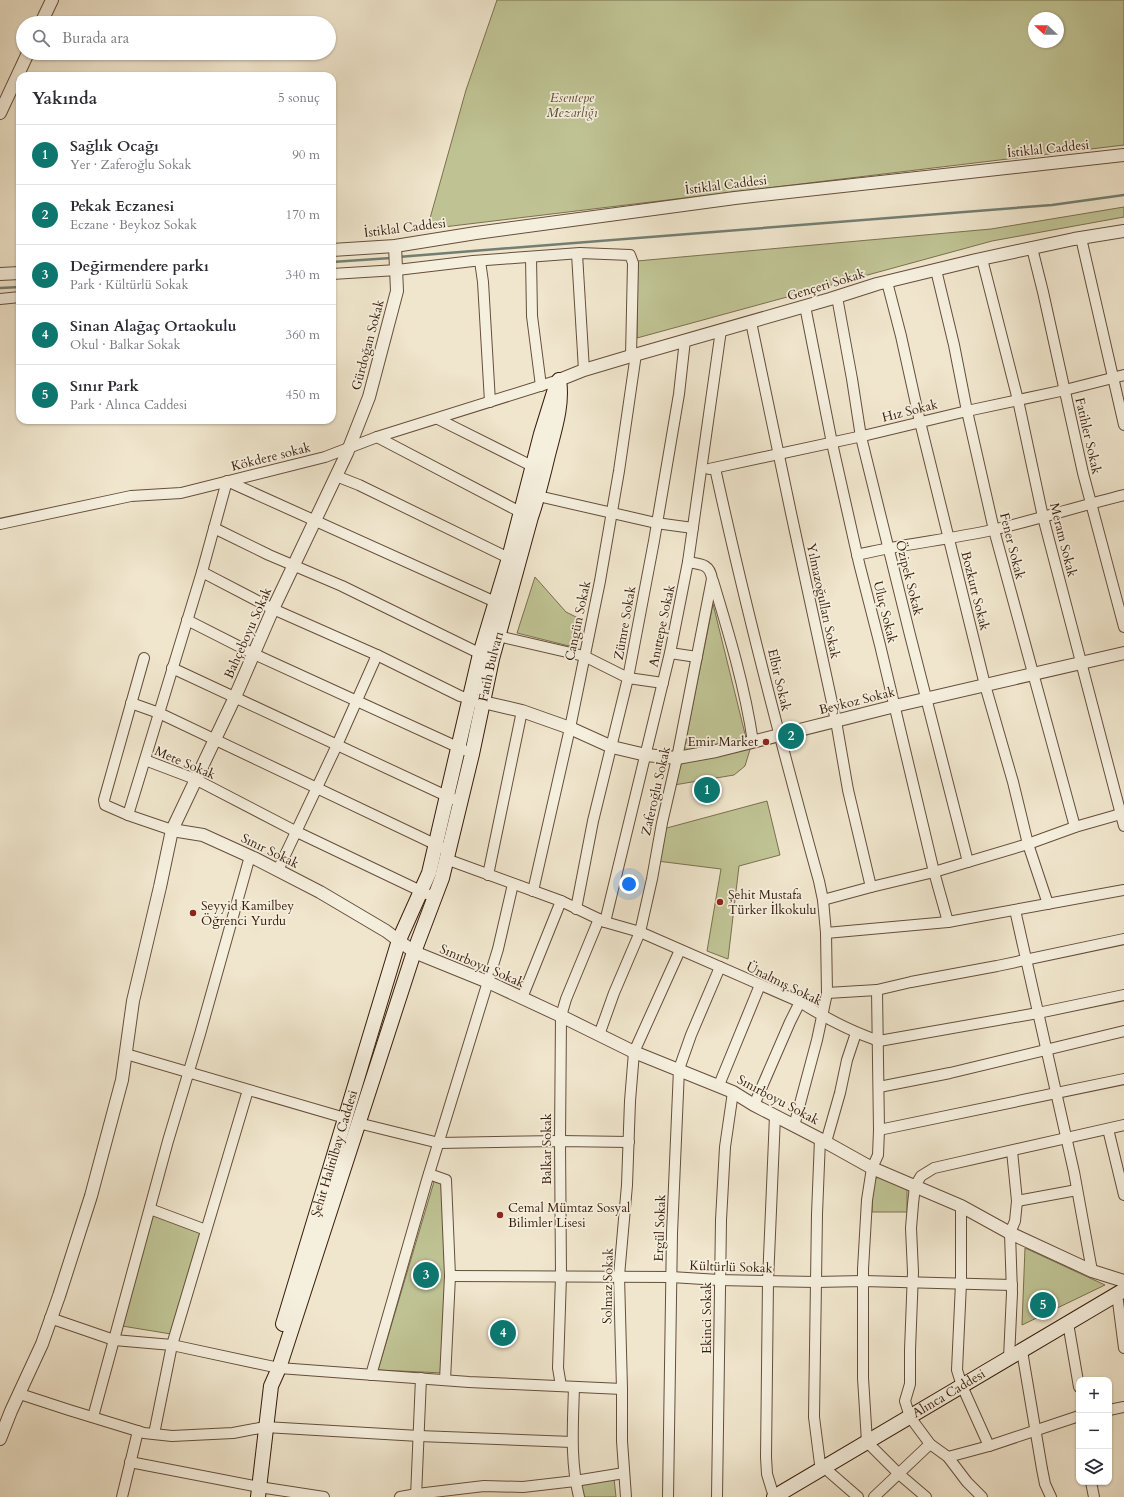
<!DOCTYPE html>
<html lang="tr">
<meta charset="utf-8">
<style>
body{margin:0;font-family:Cardo,serif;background:#f2f2f3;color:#2b2b33}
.controls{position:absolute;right:12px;bottom:12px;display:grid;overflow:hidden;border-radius:8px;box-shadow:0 1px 3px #0004}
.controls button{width:36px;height:36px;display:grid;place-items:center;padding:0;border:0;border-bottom:1px solid #e1e1e2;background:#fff;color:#2b2b33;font:20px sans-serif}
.compass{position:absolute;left:1028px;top:12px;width:36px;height:36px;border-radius:50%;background:#fff;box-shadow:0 1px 3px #0004;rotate:292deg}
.you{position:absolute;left:629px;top:884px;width:14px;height:14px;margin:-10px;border:3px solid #fff;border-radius:50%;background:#1a73e8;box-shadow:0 0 0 6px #1a73e833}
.badge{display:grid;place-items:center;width:26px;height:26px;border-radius:50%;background:#0f766e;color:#fff;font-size:13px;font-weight:700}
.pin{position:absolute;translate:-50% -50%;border:2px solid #fff;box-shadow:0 1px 4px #0006}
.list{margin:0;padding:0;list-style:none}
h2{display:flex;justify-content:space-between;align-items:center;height:52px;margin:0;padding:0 16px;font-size:17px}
h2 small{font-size:13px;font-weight:400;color:#7c7c81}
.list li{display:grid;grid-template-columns:26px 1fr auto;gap:12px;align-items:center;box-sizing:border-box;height:60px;padding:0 16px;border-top:1px solid #e1e1e2}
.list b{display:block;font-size:15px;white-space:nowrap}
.list p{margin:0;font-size:13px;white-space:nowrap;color:#7c7c81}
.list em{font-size:13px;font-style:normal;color:#7c7c81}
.icon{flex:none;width:22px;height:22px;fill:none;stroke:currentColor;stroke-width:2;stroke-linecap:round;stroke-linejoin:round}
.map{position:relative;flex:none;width:1124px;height:1497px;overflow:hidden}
.search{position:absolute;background:#fff;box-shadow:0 1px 3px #0004;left:16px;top:16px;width:320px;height:44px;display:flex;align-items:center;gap:10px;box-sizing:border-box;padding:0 14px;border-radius:22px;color:#7c7c81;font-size:15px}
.panel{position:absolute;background:#fff;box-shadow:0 1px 3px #0004;left:16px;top:72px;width:320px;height:352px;border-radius:12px}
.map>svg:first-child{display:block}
.green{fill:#bfc394;stroke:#7c704f;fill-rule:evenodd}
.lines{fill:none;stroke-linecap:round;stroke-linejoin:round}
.stream{stroke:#737e72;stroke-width:2.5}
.minor-casing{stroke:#664e3b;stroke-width:12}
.tertiary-casing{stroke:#664e3b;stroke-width:14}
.secondary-casing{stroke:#381c0a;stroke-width:16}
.minor{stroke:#f5efde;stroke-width:10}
.tertiary{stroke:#f5efde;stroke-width:12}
.secondary{stroke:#f5efde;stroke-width:14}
.poi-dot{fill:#8f2418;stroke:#f5efde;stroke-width:1.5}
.labels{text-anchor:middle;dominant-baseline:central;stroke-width:3.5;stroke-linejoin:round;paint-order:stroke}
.park-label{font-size:13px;font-style:italic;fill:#604e33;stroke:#f5efde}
.street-label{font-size:13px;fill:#381c0a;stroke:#f5efde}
.poi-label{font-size:13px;fill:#381c0a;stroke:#f5efde;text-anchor:start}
</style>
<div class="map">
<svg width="1124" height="1497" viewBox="0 0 1124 1497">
<rect width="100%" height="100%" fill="#f0e6cd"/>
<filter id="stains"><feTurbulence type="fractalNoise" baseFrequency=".005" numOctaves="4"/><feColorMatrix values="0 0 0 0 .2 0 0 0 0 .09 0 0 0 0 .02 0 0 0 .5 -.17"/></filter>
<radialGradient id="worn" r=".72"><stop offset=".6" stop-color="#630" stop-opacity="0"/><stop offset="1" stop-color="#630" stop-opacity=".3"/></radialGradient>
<g class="green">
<path d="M497 0H1124V145L427 229 466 90ZM1034 18H1058V42H1034Z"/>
<path d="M1124 207V217L992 241 637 338V261L991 229Z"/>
<path d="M535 577 566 612 582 620 577 648 517 633Z"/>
<path d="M713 604 746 738 683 753Z"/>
<path d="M751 746 745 766 734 775 674 785 681 758Z"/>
<path d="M767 801 780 855 739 866 728 959 707 951 721 869 657 861 663 829Z"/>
<path d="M436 1175 448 1179 444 1373 378 1370Z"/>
<path d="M878 1177 907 1187V1212H872L873 1182Z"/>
<path d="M153 1212 202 1230 171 1334 122 1326Z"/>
<path d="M1025 1248 1105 1285 1022 1325Z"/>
<path d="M614 1478 616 1497H584L579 1485Z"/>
</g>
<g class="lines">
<g class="stream">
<path d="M398 257 1052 205 1124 195"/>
<path d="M332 262 391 258"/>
<path d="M0 288 20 287"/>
</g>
<g class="minor-casing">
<g id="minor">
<path d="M1081 238 1124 425"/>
<path d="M1032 248 1043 292 1083 473 1124 627"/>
<path d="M577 254 584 370"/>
<path d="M531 257 532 316 541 386"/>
<path d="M982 259 1018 400 1043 517 1124 826"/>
<path d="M480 261 483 282 490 402"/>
<path d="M936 270 954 345 967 411 994 530 1075 827"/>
<path d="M332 274 397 270 473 261 580 253 630 255 633 263 631 356"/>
<path d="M887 282 901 336 920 422 985 685 1013 782 1028 844 1048 904"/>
<path d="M837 297 852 379 861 437 910 635 968 862"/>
<path d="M0 299 20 297"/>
<path d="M805 306 832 443 859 563 880 645 934 872 948 922"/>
<path d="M751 322 791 513 836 721 848 790 871 887"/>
<path d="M438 419 538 469"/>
<path d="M377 437 526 515"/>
<path d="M715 468C745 606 781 744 819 881L823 900 826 933 827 993 817 1040 794 1126"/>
<path d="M709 469 867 435 967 411 1065 390 1124 375"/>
<path d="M336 476 359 485 515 561"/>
<path d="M538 496 656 523 693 528"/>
<path d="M0 524 131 496 181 493 325 457 377 437 559 380"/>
<path d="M214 528 269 555 342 586 485 656"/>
<path d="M857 555C901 544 947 540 992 530 1036 520 1079 506 1124 495"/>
<path d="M202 572 273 609 377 655 460 696 475 700"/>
<path d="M713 581C729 634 745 687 753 742"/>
<path d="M187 620 254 654 464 750"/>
<path d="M498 636 584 656 628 678 663 683"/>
<path d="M670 653 697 657"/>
<path d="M144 658 104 800 105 805 128 815 172 830"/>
<path d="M172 668 453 799"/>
<path d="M131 703 159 713 441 847"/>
<path d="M145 760 195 779 297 832 427 894"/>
<path d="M128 815 202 572 227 481 502 605"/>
<path d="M446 859 561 901 605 922 640 932 800 1002C825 1018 850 1031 879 1041L1038 1013 1124 995"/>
<path d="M278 870 337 745 377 655"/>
<path d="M488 875 522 711"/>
<path d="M533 891 570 728 600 581 619 471 636 354"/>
<path d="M823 900 871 887 934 872 1028 844 1075 827 1124 813"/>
<path d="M576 909 593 821 628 678 654 541 679 394 685 340"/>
<path d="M1015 910 1074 1172 1092 1271"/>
<path d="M605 922 670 653 688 562 721 330"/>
<path d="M826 933 948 922 1124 890"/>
<path d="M877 990 879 1130 878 1155 872 1168 867 1200 863 1269V1378L867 1442 899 1474 926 1497"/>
<path d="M827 993 877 990 911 982 997 966 1124 939"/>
<path d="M522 998 561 901"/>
<path d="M599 1035 614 993 640 932 652 879 662 823 677 758 712 579C710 564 701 564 688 562"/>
<path d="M126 1054 345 1118"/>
<path d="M719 1085 760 985"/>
<path d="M879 1087 950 1073 1124 1031"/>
<path d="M754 1105 790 1022 800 1002"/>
<path d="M358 1123 439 1143 560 1141 629 1142"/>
<path d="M1108 1129 1124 1195"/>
<path d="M879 1130 1124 1079"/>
<path d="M820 1139 817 1214 814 1417 820 1464 858 1497"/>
<path d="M826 1142 840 1093 847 1060 856 1033"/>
<path d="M429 1174 446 1180 450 1276 445 1380"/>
<path d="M1017 1201 1077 1190"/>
<path d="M961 1206V1283L957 1370 962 1386 989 1446"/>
<path d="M150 1209 206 1230"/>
<path d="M450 1276 671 1277 719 1280 816 1282 863 1281 1012 1285"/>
<path d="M1117 1294 1124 1348"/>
<path d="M50 1318 114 1340 172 1345 279 1368 469 1382 622 1389"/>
<path d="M1068 1323 1079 1387"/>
<path d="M1022 1351 1042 1469 1045 1484 1051 1497"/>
<path d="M1009 1358 1012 1293 1010 1233 1015 1221 1017 1201 1012 1151"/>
<path d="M371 1375 427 1180 498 949 513 884"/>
<path d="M561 1386 558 1368 561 1276 560 1141 561 1016 566 999 599 919"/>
<path d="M574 1387C573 1424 570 1461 579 1497"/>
<path d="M20 1394 69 1410 144 1433 172 1436 233 1433 265 1427 419 1436 572 1442"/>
<path d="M1109 1410 1124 1407"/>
<path d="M93 1417 168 1141 200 1034 250 856"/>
<path d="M154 1434 172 1345 248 1090"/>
<path d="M948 1457 989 1446 1079 1416"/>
<path d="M130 1462 259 1487 324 1497"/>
<path d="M1091 1482 1094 1497"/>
<path d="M122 1497 138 1431"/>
<path d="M400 1497 417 1494 484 1486 523 1487 575 1481 624 1473"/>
<path d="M416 1497 421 1378"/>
<path d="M626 1497 622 1441V1389L619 1276 627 1185 630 1101 634 1052 680 950"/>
<path d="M668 1497 672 1233 679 1069 691 1035 720 967"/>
<path d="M717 1497 721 1220 725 1147 733 1092"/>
<path d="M774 1497 767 1474 766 1457 768 1281 775 1116"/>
<path d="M874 1497 930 1444"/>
<path d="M982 1497 967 1482 948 1457 930 1444 910 1417 905 1401 910 1384V1350L913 1272 911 1228 913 1204 915 1186 921 1176 934 1168 1124 1125"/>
</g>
</g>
<g class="tertiary-casing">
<g id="tertiary">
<path d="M41 23 52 0"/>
<path d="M0 113 28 53"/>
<path d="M332 250 395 246 476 233 735 198 1124 155"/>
<path d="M0 274 20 273"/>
<path d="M559 380 584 370 631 356 830 299 877 284 976 260 1074 239 1124 231"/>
<path d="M483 702 522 711 570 728 612 747 646 755 677 758 716 751 899 705 1124 653"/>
<path d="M172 830 203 835 256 859 320 892 386 931 414 952 488 982 561 1016 634 1052 733 1092 754 1105 820 1139 872 1168 961 1206 1010 1233 1092 1271 1124 1281"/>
<path d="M0 1439 11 1411 42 1344 59 1296 91 1196 122 1080 133 1001 160 887 172 830 235 697 273 609 347 453 369 397 397 291 395 246"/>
</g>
</g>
<g class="secondary-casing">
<g id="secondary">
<path id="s1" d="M283 1324 399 940 429 873 480 654 509 558 541 434 555 389"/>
<path id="s2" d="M258 1497 271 1386 279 1368 414 952 442 878 472 754 492 659 531 517C538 497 543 476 548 455 554 431 563 405 559 380"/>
<path id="s3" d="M774 1497 1124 1290"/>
</g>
</g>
<use href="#minor" class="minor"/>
<use href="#tertiary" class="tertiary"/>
<use href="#secondary" class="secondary"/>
</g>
<g class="poi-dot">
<circle cx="766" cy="742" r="4"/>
<circle cx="720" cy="902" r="4"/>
<circle cx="193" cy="913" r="4"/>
<circle cx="500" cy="1215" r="4"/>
</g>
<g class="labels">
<g class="park-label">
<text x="572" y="98">Esentepe<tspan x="572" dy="15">Mezarlığı</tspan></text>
</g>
<g class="street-label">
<text transform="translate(1048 149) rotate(-6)">İstiklal Caddesi</text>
<text transform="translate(726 185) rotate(-7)">İstiklal Caddesi</text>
<text transform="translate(405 228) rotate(-7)">İstiklal Caddesi</text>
<text transform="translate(826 285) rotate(-17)">Gençeri Sokak</text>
<text transform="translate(368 345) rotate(-75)">Gürdoğan Sokak</text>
<text transform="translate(910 411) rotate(-14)">Hız Sokak</text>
<text transform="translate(1088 436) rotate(77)">Fatihler Sokak</text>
<text transform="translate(271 457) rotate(-14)">Kökdere sokak</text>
<text transform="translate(1063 540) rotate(76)">Meram Sokak</text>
<text transform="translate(1012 546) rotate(76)">Fener Sokak</text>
<text transform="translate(909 578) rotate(76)">Özipek Sokak</text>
<text transform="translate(975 591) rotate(76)">Bozkurt Sokak</text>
<text transform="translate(823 601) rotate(78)">Yılmazoğulları Sokak</text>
<text transform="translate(885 612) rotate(76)">Uluç Sokak</text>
<text transform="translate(578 621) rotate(-78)">Cangün Sokak</text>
<text transform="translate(625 623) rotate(-80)">Zümre Sokak</text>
<text transform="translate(662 626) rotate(-78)">Anıttepe Sokak</text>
<text transform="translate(248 633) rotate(-66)">Bahçeboyu Sokak</text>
<text stroke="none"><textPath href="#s2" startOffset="865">Fatih Bulvarı</textPath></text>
<text transform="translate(779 680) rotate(77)">Elbir Sokak</text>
<text transform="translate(857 701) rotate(-14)">Beykoz Sokak</text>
<text transform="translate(185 763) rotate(23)">Mete Sokak</text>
<text transform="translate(656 791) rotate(-77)">Zaferoğlu Sokak</text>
<text transform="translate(270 851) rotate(26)">Sınır Sokak</text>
<text transform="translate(482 966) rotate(23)">Sınırboyu Sokak</text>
<text transform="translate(784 984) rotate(26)">Ünalmış Sokak</text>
<text transform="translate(778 1100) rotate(28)">Sınırboyu Sokak</text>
<text transform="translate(547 1149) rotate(-90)">Balkar Sokak</text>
<text stroke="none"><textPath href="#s1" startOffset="178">Şehit Halitilbay Caddesi</textPath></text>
<text transform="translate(660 1228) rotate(-88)">Ergül Sokak</text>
<text transform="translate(731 1267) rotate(2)">Kültürlü Sokak</text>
<text transform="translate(608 1286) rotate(-89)">Solmaz Sokak</text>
<text transform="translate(707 1318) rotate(-90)">Ekinci Sokak</text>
<text stroke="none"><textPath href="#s3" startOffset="203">Alınca Caddesi</textPath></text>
</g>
<g class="poi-label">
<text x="758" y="742" text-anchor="end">Emir Market</text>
<text x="728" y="895">Şehit Mustafa<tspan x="728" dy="15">Türker İlkokulu</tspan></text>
<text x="201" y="906">Seyyid Kamilbey<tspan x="201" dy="15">Öğrenci Yurdu</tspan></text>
<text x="508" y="1208">Cemal Mümtaz Sosyal<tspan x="508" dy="15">Bilimler Lisesi</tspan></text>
</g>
</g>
<rect width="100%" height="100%" filter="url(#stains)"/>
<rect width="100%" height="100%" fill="url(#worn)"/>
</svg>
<div class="controls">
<button>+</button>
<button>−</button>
<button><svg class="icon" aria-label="layers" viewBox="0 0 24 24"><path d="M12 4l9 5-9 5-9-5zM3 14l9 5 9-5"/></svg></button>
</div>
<svg class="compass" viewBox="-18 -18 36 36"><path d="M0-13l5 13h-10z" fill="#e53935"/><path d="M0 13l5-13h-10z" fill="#7c7c81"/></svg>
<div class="you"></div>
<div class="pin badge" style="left:707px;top:790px">1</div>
<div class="pin badge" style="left:791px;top:736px">2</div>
<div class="pin badge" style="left:426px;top:1275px">3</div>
<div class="pin badge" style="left:503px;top:1333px">4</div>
<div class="pin badge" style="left:1043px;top:1305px">5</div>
<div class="search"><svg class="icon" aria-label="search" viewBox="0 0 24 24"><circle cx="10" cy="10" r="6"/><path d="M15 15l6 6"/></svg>Burada ara</div>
<section class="panel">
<h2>Yakında<small>5 sonuç</small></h2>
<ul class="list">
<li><span class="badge">1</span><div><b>Sağlık Ocağı</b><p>Yer · Zaferoğlu Sokak</p></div><em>90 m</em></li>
<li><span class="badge">2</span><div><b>Pekak Eczanesi</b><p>Eczane · Beykoz Sokak</p></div><em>170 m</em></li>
<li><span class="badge">3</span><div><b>Değirmendere parkı</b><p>Park · Kültürlü Sokak</p></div><em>340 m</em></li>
<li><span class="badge">4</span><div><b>Sinan Alağaç Ortaokulu</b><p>Okul · Balkar Sokak</p></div><em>360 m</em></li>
<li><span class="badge">5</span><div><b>Sınır Park</b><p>Park · Alınca Caddesi</p></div><em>450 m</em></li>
</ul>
</section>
</div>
